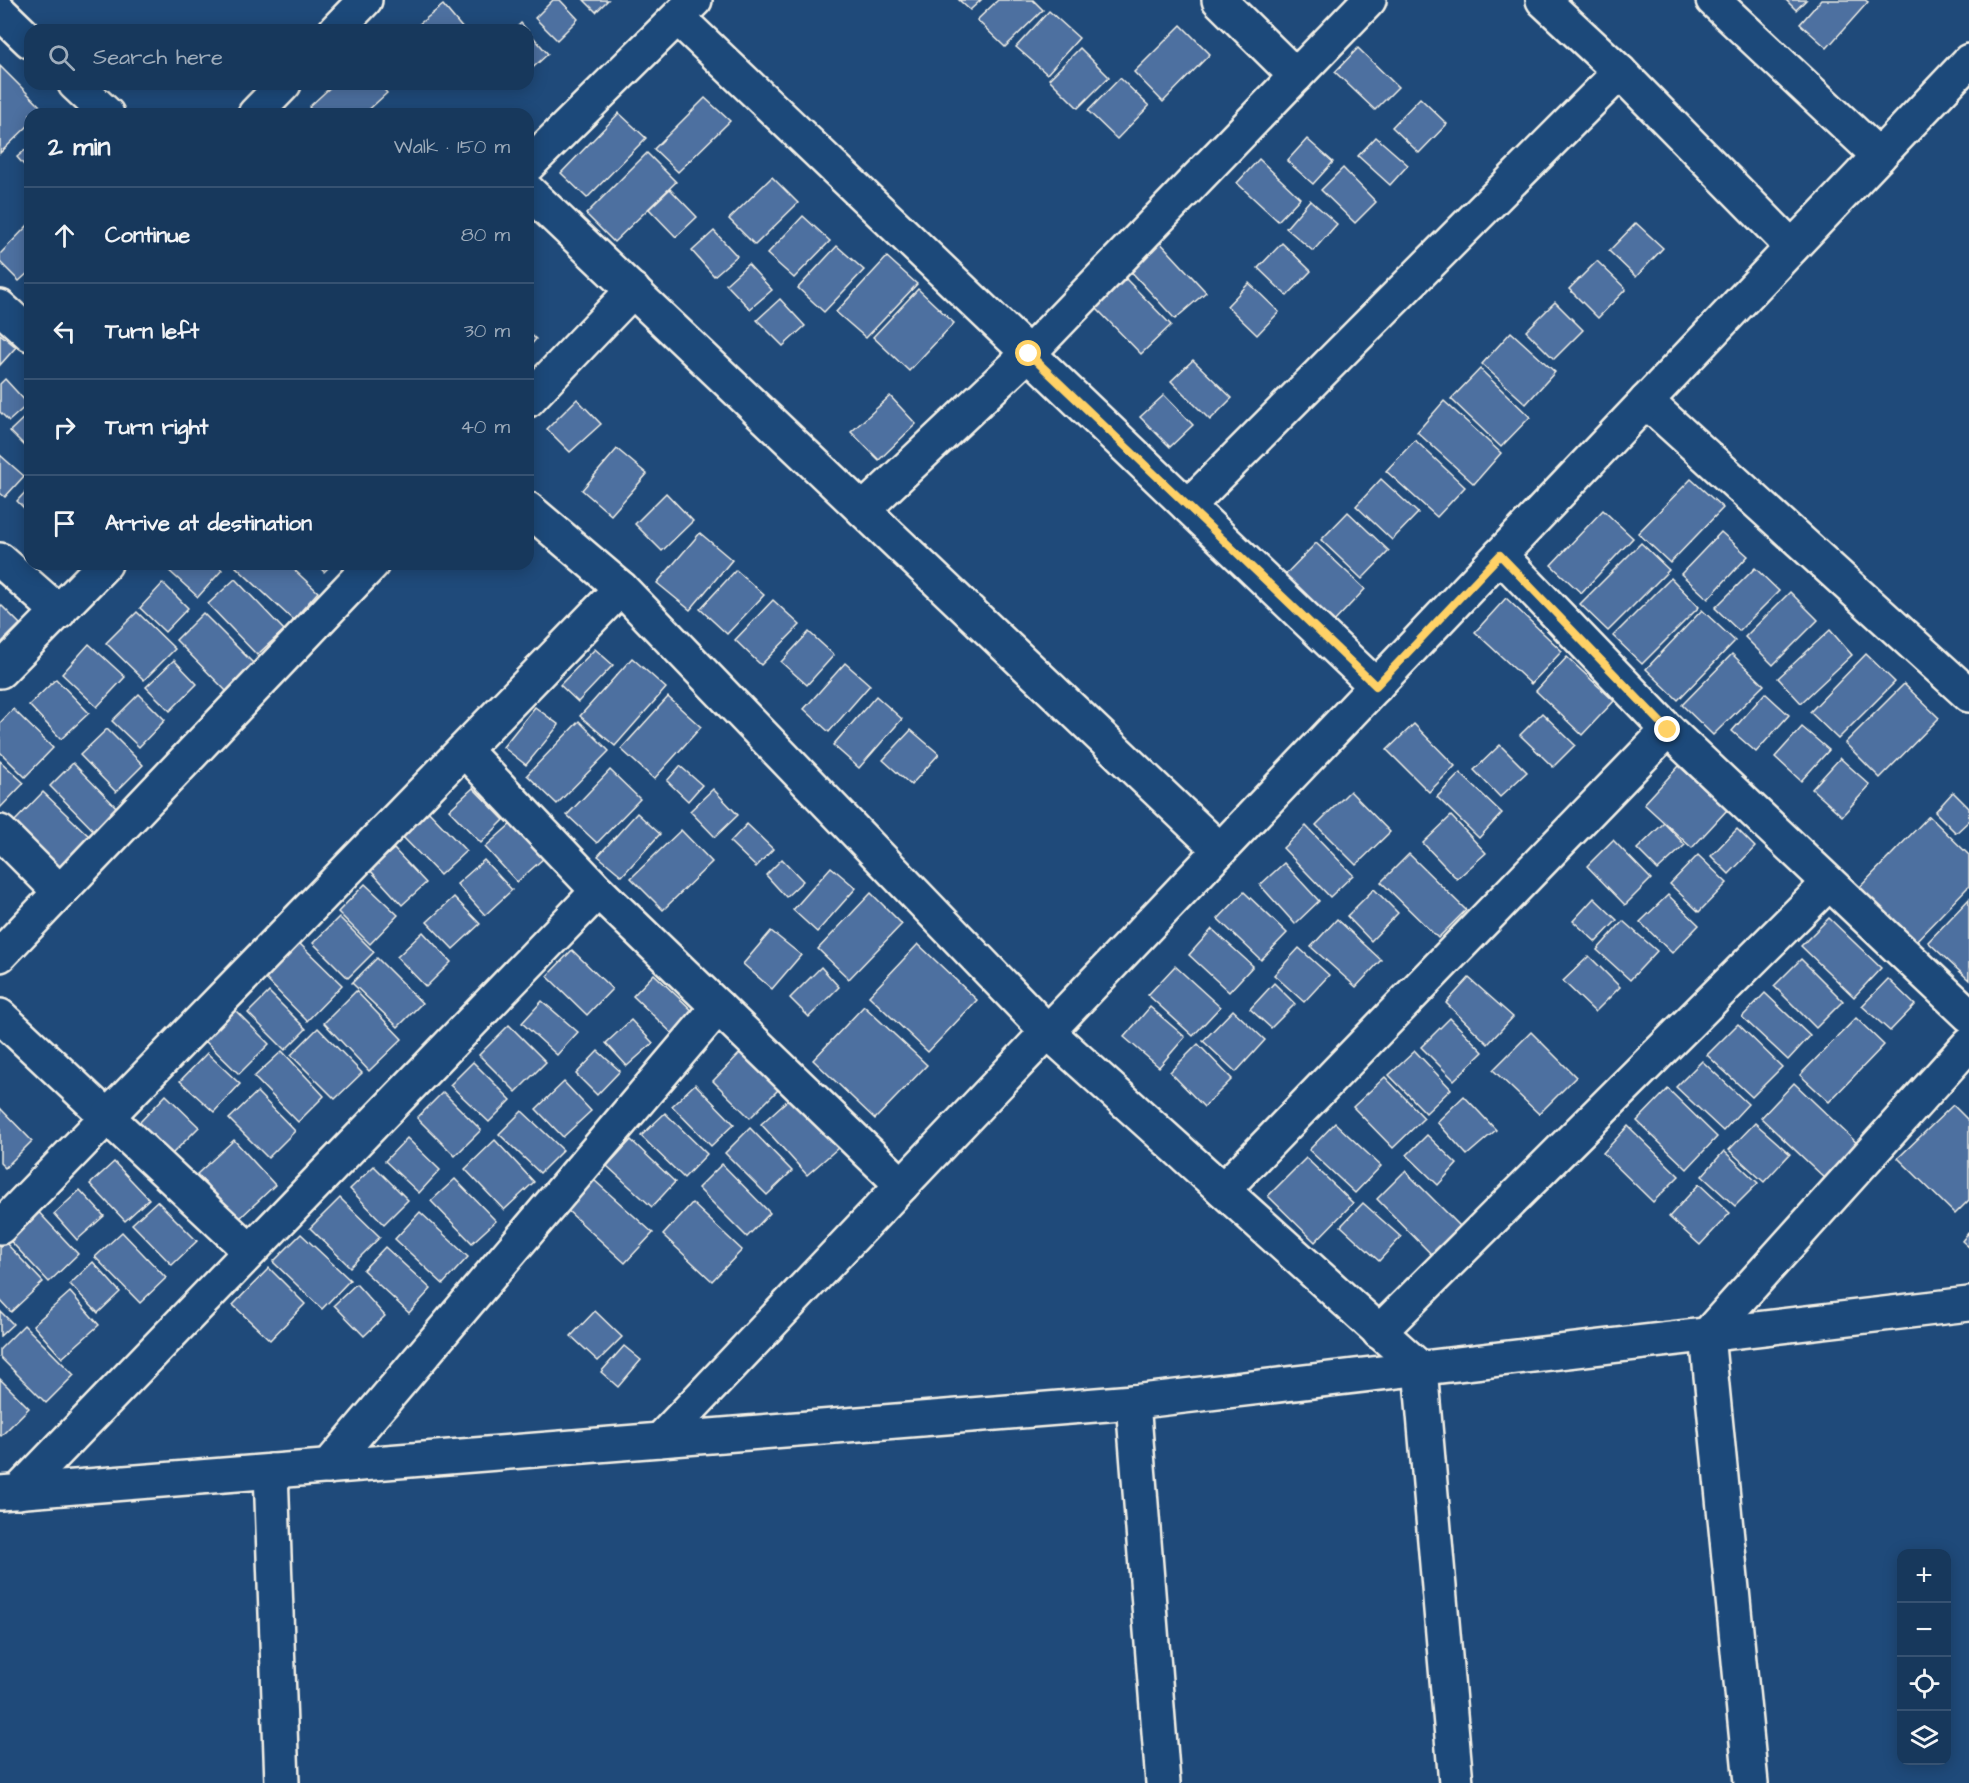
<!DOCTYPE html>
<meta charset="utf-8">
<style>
body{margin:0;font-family:"Architects Daughter",sans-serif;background:#203f62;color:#f1f3f6}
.controls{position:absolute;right:18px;bottom:18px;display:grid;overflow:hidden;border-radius:12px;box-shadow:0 3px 15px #0003}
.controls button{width:54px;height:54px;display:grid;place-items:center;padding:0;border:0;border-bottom:2px solid #365272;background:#17385c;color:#f1f3f6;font:30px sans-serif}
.stop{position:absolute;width:18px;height:18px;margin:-14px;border:4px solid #ffd166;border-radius:50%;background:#fff}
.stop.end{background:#ffd166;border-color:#fff;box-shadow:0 2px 6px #0008}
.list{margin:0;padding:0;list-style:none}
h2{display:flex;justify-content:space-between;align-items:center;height:78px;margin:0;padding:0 24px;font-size:26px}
h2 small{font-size:20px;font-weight:400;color:#9eacbb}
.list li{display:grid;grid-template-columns:39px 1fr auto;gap:18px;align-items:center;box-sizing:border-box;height:96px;padding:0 24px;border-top:2px solid #365272}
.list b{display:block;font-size:22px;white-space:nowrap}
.list em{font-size:20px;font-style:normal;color:#9eacbb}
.icon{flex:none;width:33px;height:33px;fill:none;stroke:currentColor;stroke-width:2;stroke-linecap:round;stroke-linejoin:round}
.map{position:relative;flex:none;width:1969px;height:1783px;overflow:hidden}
.search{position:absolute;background:#17385c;box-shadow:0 3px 15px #0003;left:24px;top:24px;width:510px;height:66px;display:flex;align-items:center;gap:15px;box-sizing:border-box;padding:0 21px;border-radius:18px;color:#9eacbb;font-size:22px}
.panel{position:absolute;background:#17385c;box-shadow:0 3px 15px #0003;left:24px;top:108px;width:510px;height:462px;border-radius:18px}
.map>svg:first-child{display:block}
.building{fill:#4e70a0;stroke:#f4f1e8;stroke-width:1.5}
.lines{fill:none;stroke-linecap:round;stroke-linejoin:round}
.street-casing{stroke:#f4f1e8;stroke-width:38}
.street{stroke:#1f4a7a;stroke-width:33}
.route{stroke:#ffd166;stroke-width:8}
</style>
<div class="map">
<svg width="1969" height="1783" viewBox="0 0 1969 1783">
<rect width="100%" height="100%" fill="#1f4a7a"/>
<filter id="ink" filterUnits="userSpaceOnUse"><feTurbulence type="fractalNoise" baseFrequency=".0167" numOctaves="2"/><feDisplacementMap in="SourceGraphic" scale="12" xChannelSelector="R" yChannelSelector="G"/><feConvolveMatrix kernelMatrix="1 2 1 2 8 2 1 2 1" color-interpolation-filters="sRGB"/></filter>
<g filter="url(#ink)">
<g class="building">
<path d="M553 0H560L578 19 557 40 535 18Z"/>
<path d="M584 0H608L596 12Z"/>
<path d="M959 0H981L970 10Z"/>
<path d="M998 0H1033L1043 10 1005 47 977 20Z"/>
<path d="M1786 0H1806L1796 10Z"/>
<path d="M1821 0H1865L1868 2 1827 48 1800 24Z"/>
<path d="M443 5 464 30 413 29Z"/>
<path d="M1049 11 1079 38 1047 74 1016 47Z"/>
<path d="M521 23 527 30H514Z"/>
<path d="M1181 25 1210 54 1163 102 1134 72Z"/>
<path d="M528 31 548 54 528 72Z"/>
<path d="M1080 48 1109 77 1078 108 1049 79Z"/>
<path d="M1358 48 1398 87 1375 110 1335 72Z"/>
<path d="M0 66 44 110 40 114H30V124L0 153Z"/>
<path d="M1120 78 1149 106 1117 139 1088 111Z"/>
<path d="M334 84H379L387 93 364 114H315L309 107Z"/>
<path d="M705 98 730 121 678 172 654 149Z"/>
<path d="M1420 98 1447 124 1419 153 1392 127Z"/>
<path d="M619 113 646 138 587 198 561 173Z"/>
<path d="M1376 137 1408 165 1390 185 1358 156Z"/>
<path d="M1307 139 1333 162 1313 184 1287 161Z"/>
<path d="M30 146V172L17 157Z"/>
<path d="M647 153 676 182 614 242 586 214Z"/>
<path d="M1259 159 1300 198 1278 221 1237 183Z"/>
<path d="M1343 168 1376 202 1355 223 1321 190Z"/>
<path d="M772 177 798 203 755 245 729 219Z"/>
<path d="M670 189 697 217 676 237 649 209Z"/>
<path d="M1310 200 1337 224 1313 251 1286 228Z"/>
<path d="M803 216 830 241 794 278 767 254Z"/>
<path d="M1636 223 1663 248 1636 277 1609 251Z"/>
<path d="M29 224 30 271 19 281 0 262V254Z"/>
<path d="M714 231 737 256 714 276 692 251Z"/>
<path d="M1157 239 1206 292 1175 319 1126 266Z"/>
<path d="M1282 243 1311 271 1287 296 1258 268Z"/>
<path d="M837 246 864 270 824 312 798 288Z"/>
<path d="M887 257 917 284 866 338 836 312Z"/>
<path d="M1597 261 1626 289 1598 318 1569 289Z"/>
<path d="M748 264 772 290 750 309 726 284Z"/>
<path d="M1126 279 1171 325 1141 354 1096 308Z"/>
<path d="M1249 283 1279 312 1257 335 1227 306Z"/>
<path d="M918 289 954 323 909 371 873 337Z"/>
<path d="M780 299 805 326 783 346 757 320Z"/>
<path d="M1555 302 1583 330 1554 359 1526 331Z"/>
<path d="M528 332 536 339 528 348Z"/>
<path d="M1511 332 1555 372 1526 404 1482 364Z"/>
<path d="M0 334 16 347 0 365Z"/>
<path d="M1193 360 1232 398 1210 420 1171 381Z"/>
<path d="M1480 369 1530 417 1501 447 1451 399Z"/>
<path d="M5 379 28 404 9 421 0 412V384Z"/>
<path d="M1164 395 1193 425 1170 447 1140 417Z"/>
<path d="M890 396 916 424 879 460 851 432Z"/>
<path d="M577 399 601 424 570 452 547 429Z"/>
<path d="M1444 401 1501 453 1474 484 1417 432Z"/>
<path d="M30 412V451L10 431Z"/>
<path d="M1415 440 1465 487 1437 517 1386 471Z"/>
<path d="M617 449 647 474 611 515 582 490Z"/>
<path d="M0 455 24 476 5 497 0 493Z"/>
<path d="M1381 479 1418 513 1392 540 1356 506Z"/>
<path d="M1691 479 1723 508 1670 563 1638 533Z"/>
<path d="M30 487V514L17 501Z"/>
<path d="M666 493 693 521 662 551 635 524Z"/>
<path d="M1603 510 1633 538 1581 593 1551 565Z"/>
<path d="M1348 512 1389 551 1362 579 1321 540Z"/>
<path d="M1721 532 1748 556 1708 599 1681 574Z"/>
<path d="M700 533 732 560 690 610 657 583Z"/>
<path d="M1316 543 1365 589 1332 624 1282 578Z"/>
<path d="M1641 543 1669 570 1608 631 1580 604Z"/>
<path d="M170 564H216L222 570 198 597 166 568Z"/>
<path d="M239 564H288L318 592 293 620 236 567Z"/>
<path d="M317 564H332L324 572Z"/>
<path d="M1755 568 1779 591 1739 631 1715 608Z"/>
<path d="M736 570 764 595 727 634 700 609Z"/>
<path d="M1671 578 1699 607 1642 664 1613 636Z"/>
<path d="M235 579 284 630 257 655 208 604Z"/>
<path d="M163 583 188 608 165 632 140 608Z"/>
<path d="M1790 592 1818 620 1773 665 1745 637Z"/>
<path d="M1506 598 1562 651 1531 684 1475 632Z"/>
<path d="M773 600 800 625 761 665 735 640Z"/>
<path d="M0 604 20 624 0 644Z"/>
<path d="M1702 610 1735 641 1678 700 1646 669Z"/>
<path d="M137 612 175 649 144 680 106 643Z"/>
<path d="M203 613 257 667 229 694 176 640Z"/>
<path d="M1830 630 1852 655 1801 703 1778 678Z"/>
<path d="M809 632 834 655 807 685 781 662Z"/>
<path d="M89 644 125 677 97 707 62 674Z"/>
<path d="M595 649 613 665 578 702 560 685Z"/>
<path d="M1732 654 1764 685 1713 735 1682 705Z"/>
<path d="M1866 654 1895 682 1838 739 1810 712Z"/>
<path d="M1567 657 1614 701 1582 735 1536 691Z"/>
<path d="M632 658 666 688 615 746 580 716Z"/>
<path d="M174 660 197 684 170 711 146 687Z"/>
<path d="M845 663 870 685 829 732 804 709Z"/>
<path d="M56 679 89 713 61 739 29 705Z"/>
<path d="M1904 684 1939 718 1880 778 1845 743Z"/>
<path d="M1765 693 1789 715 1756 752 1732 731Z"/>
<path d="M139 694 165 720 139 747 112 721Z"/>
<path d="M876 696 902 719 859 768 833 745Z"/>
<path d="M668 697 701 727 654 779 621 749Z"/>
<path d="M535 707 559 725 526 765 503 747Z"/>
<path d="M13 709 53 748 25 777 0 752V723Z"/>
<path d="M1542 713 1575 745 1553 767 1520 735Z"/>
<path d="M579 721 609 751 557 804 527 775Z"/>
<path d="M1414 724 1455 766 1429 792 1387 750Z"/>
<path d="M1802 727 1829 750 1801 781 1775 757Z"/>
<path d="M107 729 143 765 116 792 80 755Z"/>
<path d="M911 730 939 754 911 785 883 760Z"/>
<path d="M1500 745 1527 772 1500 797 1474 770Z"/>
<path d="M1840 758 1870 785 1842 816 1812 789Z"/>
<path d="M0 761 24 783 0 808Z"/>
<path d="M73 763 120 811 97 834 50 786Z"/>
<path d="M680 766 702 785 688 801 667 781Z"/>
<path d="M1679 766 1727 810 1692 848 1644 804Z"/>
<path d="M610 770 640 799 597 843 567 815Z"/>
<path d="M1460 773 1502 813 1479 838 1437 797Z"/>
<path d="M473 788 504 820 481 843 449 810Z"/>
<path d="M713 789 738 815 715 837 690 811Z"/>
<path d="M1350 791 1390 832 1356 865 1316 825Z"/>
<path d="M43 792 91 838 61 869 13 823Z"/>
<path d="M1953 792 1969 808V821L1956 833 1935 812Z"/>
<path d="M425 808 466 851 440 875 399 833Z"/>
<path d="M637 813 660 834 622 876 598 856Z"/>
<path d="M1451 816 1486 853 1457 879 1423 843Z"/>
<path d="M1929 816 1969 855V886L1914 943 1858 889Z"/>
<path d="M512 823 544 858 517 882 485 847Z"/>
<path d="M1664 823 1685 845 1658 870 1637 849Z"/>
<path d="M747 824 773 849 756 867 730 842Z"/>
<path d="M1306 826 1353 875 1330 897 1283 848Z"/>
<path d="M1737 829 1755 847 1729 874 1711 856Z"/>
<path d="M681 830 712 862 663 910 631 878Z"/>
<path d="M1613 840 1651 879 1625 905 1587 866Z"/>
<path d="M394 849 426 883 402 905 370 870Z"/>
<path d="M1409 854 1466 910 1438 938 1381 882Z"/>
<path d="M1698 855 1727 883 1699 912 1670 884Z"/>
<path d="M782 859 803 881 786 897 766 875Z"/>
<path d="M484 860 512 890 485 915 457 884Z"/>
<path d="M1284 863 1319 901 1295 924 1260 885Z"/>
<path d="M831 867 856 888 817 932 793 910Z"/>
<path d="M365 884 398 915 370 944 338 912Z"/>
<path d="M1374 889 1398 913 1371 941 1347 916Z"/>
<path d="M1244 892 1287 933 1261 960 1218 919Z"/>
<path d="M871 893 902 924 849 979 818 949Z"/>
<path d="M1668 895 1699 925 1672 953 1640 922Z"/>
<path d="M454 897 480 924 453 949 427 922Z"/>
<path d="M1594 898 1617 920 1596 942 1573 921Z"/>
<path d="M1969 899V980L1928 942Z"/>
<path d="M339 917 374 952 348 978 313 943Z"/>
<path d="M1829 918 1881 968 1854 997 1801 946Z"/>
<path d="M1337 919 1381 960 1356 987 1311 947Z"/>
<path d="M1623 921 1657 951 1630 980 1597 950Z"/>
<path d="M1212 929 1253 966 1229 992 1189 955Z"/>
<path d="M771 931 801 955 772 989 743 964Z"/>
<path d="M423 932 451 962 426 987 397 957Z"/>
<path d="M299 943 342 985 307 1021 265 978Z"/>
<path d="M918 944 977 1000 928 1052 869 996Z"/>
<path d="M1299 948 1329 975 1304 1002 1274 975Z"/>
<path d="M572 950 612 989 587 1015 547 976Z"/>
<path d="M1589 956 1620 987 1595 1012 1563 981Z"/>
<path d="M377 958 422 1003 398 1027 352 983Z"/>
<path d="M1801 959 1843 1001 1816 1028 1774 986Z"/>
<path d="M1175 966 1220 1007 1193 1036 1148 995Z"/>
<path d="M821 967 839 987 809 1017 790 998Z"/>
<path d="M654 974 700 1018 679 1040 633 996Z"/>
<path d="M1469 978 1513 1017 1488 1044 1446 1003Z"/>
<path d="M1888 979 1915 1005 1890 1031 1862 1006Z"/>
<path d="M1274 983 1295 1004 1271 1028 1250 1009Z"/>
<path d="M356 991 402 1039 369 1071 324 1023Z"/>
<path d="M269 992 306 1029 285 1050 248 1013Z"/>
<path d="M1765 993 1810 1036 1788 1060 1742 1017Z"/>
<path d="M542 1001 578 1032 557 1055 522 1023Z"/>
<path d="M230 1005 269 1044 239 1074 199 1035Z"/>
<path d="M864 1006 927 1065 875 1119 813 1060Z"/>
<path d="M1150 1007 1185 1037 1159 1067 1124 1037Z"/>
<path d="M1233 1010 1265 1040 1236 1072 1203 1041Z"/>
<path d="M1450 1018 1483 1052 1454 1080 1421 1047Z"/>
<path d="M1856 1018 1884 1045 1829 1102 1800 1075Z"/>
<path d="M631 1020 653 1043 627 1066 606 1043Z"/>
<path d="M1738 1024 1782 1067 1752 1097 1707 1055Z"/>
<path d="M509 1025 546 1062 516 1092 479 1055Z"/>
<path d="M318 1028 362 1073 335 1099 291 1055Z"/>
<path d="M1531 1032 1576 1077 1539 1114 1493 1070Z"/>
<path d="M1198 1044 1232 1079 1204 1107 1170 1072Z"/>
<path d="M282 1051 324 1096 298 1122 254 1077Z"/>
<path d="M598 1051 620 1071 597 1095 576 1074Z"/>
<path d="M742 1051 779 1089 750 1118 713 1081Z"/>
<path d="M1415 1051 1451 1089 1426 1113 1389 1075Z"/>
<path d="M207 1053 240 1084 214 1112 180 1081Z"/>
<path d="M1702 1061 1748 1104 1723 1131 1676 1087Z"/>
<path d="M473 1062 511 1100 489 1122 450 1085Z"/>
<path d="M1385 1077 1424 1118 1393 1148 1353 1107Z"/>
<path d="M564 1082 591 1111 563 1137 536 1109Z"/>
<path d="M1794 1083 1860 1146 1827 1180 1761 1118Z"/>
<path d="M695 1084 734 1124 711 1146 672 1106Z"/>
<path d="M1668 1089 1717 1137 1687 1169 1637 1121Z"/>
<path d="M257 1092 295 1131 268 1158 229 1119Z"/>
<path d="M443 1092 481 1130 455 1156 417 1118Z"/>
<path d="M166 1095 199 1127 170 1156 138 1124Z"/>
<path d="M1464 1096 1496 1130 1467 1155 1437 1122Z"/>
<path d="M791 1097 838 1148 807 1175 761 1124Z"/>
<path d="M1953 1105 1969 1121V1200L1955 1214 1898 1158Z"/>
<path d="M0 1108 32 1141 5 1168 0 1163Z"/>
<path d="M522 1111 563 1150 540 1173 499 1134Z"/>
<path d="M665 1113 707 1154 684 1178 641 1136Z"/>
<path d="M1335 1123 1381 1166 1355 1193 1309 1150Z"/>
<path d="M1755 1123 1790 1154 1764 1182 1729 1150Z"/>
<path d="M1628 1126 1679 1176 1653 1202 1603 1153Z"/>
<path d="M750 1128 792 1171 767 1195 725 1153Z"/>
<path d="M1427 1135 1457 1164 1438 1185 1407 1155Z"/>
<path d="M407 1138 440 1170 419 1193 385 1161Z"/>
<path d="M234 1140 275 1185 239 1219 197 1174Z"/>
<path d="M495 1140 534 1182 504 1210 465 1169Z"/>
<path d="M631 1140 675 1182 652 1207 607 1166Z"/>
<path d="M1724 1151 1758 1183 1735 1206 1702 1176Z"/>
<path d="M1306 1158 1353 1203 1315 1242 1268 1196Z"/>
<path d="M114 1162 149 1199 125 1221 90 1184Z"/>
<path d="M722 1164 770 1213 747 1237 698 1188Z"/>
<path d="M374 1166 408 1200 384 1224 350 1189Z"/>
<path d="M1405 1171 1460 1226 1431 1254 1377 1199Z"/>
<path d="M455 1179 496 1221 472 1243 431 1201Z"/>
<path d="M594 1180 653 1233 625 1263 567 1210Z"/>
<path d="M1699 1184 1730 1213 1700 1245 1669 1217Z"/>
<path d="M80 1190 104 1216 77 1240 54 1214Z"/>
<path d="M340 1198 380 1237 350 1267 310 1228Z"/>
<path d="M157 1201 197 1241 172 1265 132 1224Z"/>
<path d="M692 1203 742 1250 712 1281 663 1235Z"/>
<path d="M1363 1203 1401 1237 1379 1261 1341 1226Z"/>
<path d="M32 1205 78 1254 49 1282 2 1232Z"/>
<path d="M420 1212 468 1257 443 1284 395 1239Z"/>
<path d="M122 1232 166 1278 140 1303 95 1257Z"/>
<path d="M1969 1232V1247L1962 1241Z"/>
<path d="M301 1234 350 1280 322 1309 273 1262Z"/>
<path d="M5 1242 43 1282 11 1312 0 1300V1247Z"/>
<path d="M385 1247 431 1289 409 1313 363 1270Z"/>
<path d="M93 1262 120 1292 98 1313 70 1284Z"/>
<path d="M269 1268 305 1304 270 1340 233 1305Z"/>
<path d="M356 1284 385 1316 364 1336 334 1305Z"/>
<path d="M70 1292 99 1325 62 1358 33 1325Z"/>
<path d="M0 1311 13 1324 0 1336Z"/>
<path d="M595 1311 622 1337 598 1361 571 1336Z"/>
<path d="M24 1325 74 1375 46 1403 0 1357V1349Z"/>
<path d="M624 1346 641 1360 618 1387 601 1372Z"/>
<path d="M0 1379 29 1408 1 1436 0 1435Z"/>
</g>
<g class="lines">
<g class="street-casing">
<g id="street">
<path d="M1219 0 1296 76"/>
<path d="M1543 0 1620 72 1792 247"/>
<path d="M1713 0 1879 156"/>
<path d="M0 12 30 41"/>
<path d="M678 18 1376 686"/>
<path d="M336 30 365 0"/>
<path d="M75 84 107 114"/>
<path d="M255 114 284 84"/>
<path d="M528 165 695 0"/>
<path d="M528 191 1220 850"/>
<path d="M0 307 30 334"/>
<path d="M528 400 633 290"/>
<path d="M1646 401 1969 695"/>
<path d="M1188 506 1620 72"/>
<path d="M528 509 621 588 1048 1032 1420 1368 1456 1783"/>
<path d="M863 510 1029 353 1369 0"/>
<path d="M1500 555 1668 730 1969 1015"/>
<path d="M0 560 59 612"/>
<path d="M0 671 105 564"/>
<path d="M464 750 598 891 902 1185"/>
<path d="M0 832 60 892"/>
<path d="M0 955 372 564"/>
<path d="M0 1016 250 1251"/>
<path d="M1223 1190 1668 730"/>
<path d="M0 1227 621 588"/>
<path d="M1379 1332 1829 883"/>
<path d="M1133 1402 1163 1783"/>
<path d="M660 1440 1969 61"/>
<path d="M328 1467 718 1007"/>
<path d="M271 1471 282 1783"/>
<path d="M18 1492 598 891"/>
<path d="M0 1493 1133 1402 1969 1304"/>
<path d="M1751 1783 1707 1335 1969 1044"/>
</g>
</g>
<use href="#street" class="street"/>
</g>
</g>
<g class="lines" filter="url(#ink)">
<path class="route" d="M1029 354 1376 686 1500 555 1668 730"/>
</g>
</svg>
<div class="controls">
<button>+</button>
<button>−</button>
<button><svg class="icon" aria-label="locate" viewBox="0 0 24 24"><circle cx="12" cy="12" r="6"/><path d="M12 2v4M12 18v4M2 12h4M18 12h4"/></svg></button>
<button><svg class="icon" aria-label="layers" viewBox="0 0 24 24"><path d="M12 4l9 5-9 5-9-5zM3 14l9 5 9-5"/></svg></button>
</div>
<div class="stop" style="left:1029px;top:354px"></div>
<div class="stop end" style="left:1668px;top:730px"></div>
<div class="search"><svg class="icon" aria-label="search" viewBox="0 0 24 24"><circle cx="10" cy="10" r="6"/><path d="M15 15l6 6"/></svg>Search here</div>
<section class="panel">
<h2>2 min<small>Walk · 150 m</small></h2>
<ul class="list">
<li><svg class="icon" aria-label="ahead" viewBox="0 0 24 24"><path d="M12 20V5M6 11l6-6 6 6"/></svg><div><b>Continue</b></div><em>80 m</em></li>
<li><svg class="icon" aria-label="left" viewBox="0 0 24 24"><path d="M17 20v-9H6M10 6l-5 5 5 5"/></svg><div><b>Turn left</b></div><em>30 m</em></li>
<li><svg class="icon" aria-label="right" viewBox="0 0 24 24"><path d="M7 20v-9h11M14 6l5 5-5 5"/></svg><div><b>Turn right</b></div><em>40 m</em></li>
<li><svg class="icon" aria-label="arrive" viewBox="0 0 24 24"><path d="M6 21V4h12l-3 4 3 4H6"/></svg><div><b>Arrive at destination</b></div></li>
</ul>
</section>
</div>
